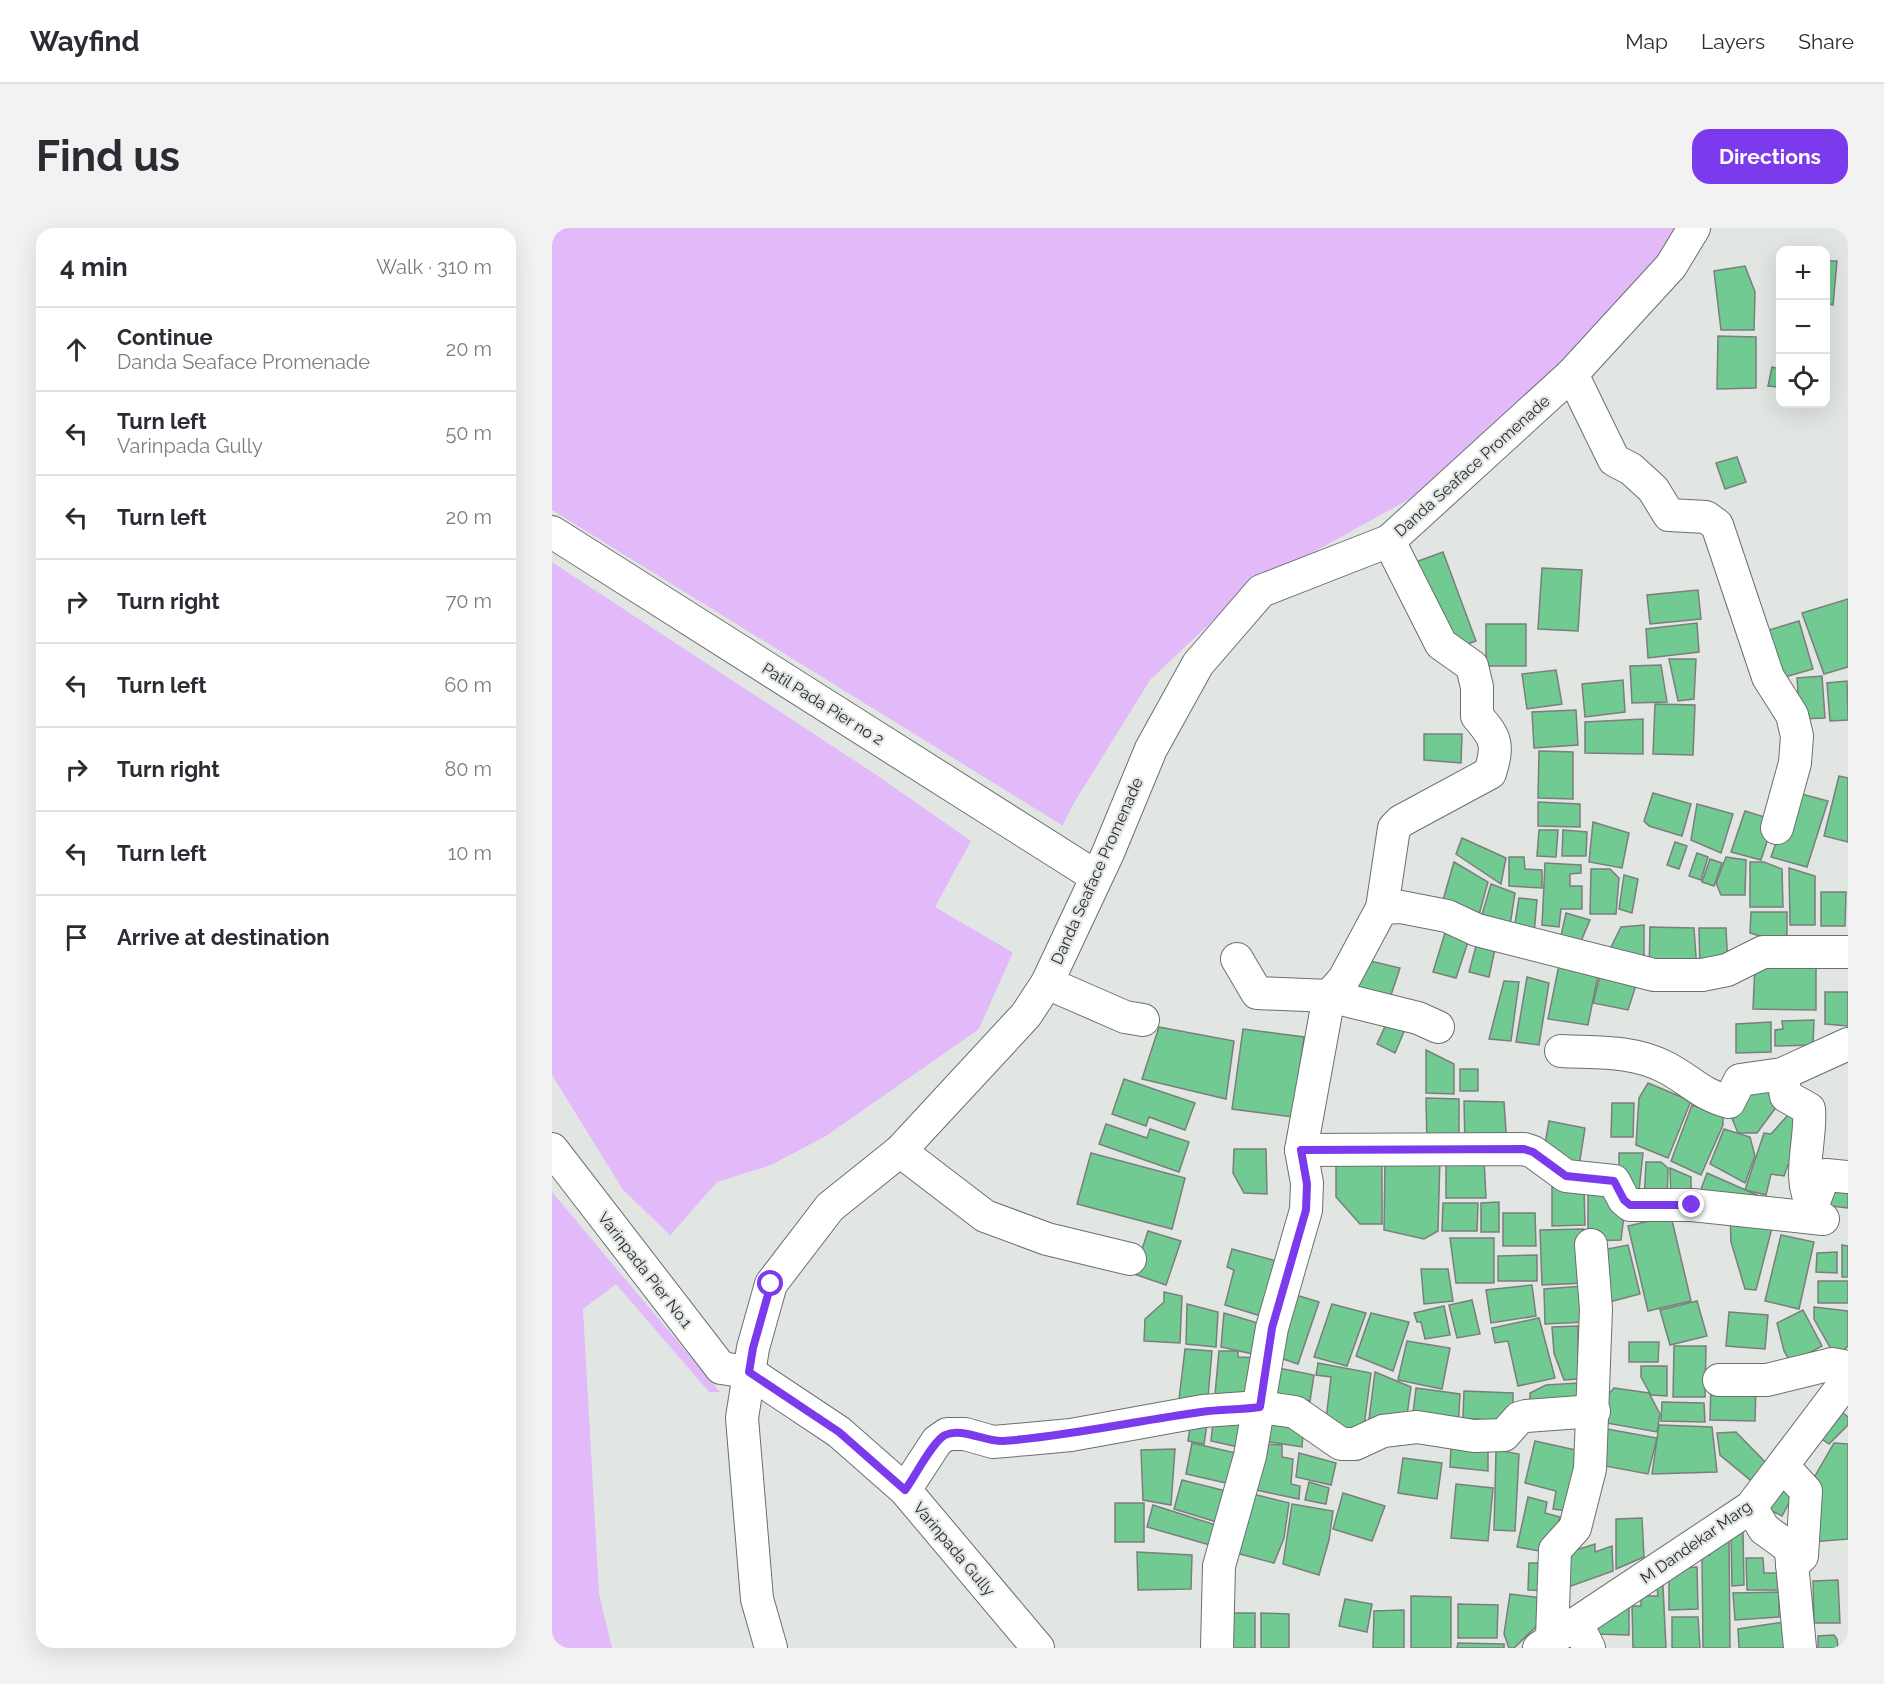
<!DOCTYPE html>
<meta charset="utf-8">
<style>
body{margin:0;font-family:Raleway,sans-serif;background:#f2f2f3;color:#2b2b33}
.controls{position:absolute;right:18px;top:18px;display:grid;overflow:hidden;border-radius:12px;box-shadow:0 6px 24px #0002}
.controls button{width:54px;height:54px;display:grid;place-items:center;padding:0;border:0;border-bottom:2px solid #e1e1e2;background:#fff;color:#2b2b33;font:30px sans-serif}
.stop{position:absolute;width:18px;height:18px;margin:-14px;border:4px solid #7c3aed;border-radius:50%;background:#fff}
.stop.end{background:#7c3aed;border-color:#fff;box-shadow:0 2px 6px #0008}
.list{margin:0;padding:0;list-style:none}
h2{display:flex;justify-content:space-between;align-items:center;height:78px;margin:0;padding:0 24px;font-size:26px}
h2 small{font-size:20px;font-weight:400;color:#7c7c81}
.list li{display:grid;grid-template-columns:39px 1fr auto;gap:18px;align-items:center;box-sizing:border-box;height:84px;padding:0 24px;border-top:2px solid #e1e1e2}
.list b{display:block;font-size:22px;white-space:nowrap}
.list p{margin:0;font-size:20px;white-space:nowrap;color:#7c7c81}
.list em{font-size:20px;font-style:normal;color:#7c7c81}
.icon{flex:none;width:33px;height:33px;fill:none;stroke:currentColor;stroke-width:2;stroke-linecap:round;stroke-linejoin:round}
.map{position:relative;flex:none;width:1296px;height:1420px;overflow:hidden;border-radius:18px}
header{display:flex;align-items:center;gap:36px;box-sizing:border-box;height:84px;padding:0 30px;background:#fff;border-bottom:2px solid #e1e1e2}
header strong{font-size:28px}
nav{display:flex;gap:33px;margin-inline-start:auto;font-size:21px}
.intro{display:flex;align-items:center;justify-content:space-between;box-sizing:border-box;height:144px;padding:0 36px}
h1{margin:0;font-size:42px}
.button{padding:15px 27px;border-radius:18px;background:#7c3aed;color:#fff;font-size:21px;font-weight:700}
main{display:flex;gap:36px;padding:0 36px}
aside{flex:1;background:#fff;border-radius:18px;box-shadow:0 6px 24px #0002}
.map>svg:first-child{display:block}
.water{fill:#e2baf9}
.pier{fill:#e2e6e3}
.building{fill:#70ca91;stroke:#7b7e7c;stroke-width:1.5}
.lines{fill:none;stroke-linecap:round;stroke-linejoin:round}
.minor-casing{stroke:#6c6f6d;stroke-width:34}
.minor{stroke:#fff;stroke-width:32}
.route{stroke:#7c3aed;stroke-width:8}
.labels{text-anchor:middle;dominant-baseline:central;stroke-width:4.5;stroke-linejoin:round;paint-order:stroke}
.street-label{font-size:16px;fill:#2b2d2c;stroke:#e2e6e3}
</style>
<header>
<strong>Wayfind</strong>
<nav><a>Map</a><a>Layers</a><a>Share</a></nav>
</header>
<div class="intro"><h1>Find us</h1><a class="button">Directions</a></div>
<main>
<aside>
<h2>4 min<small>Walk · 310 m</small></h2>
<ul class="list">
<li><svg class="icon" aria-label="ahead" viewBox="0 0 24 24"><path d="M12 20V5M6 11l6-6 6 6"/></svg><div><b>Continue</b><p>Danda Seaface Promenade</p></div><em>20 m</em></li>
<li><svg class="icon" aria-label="left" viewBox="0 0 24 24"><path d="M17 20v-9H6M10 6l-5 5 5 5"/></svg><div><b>Turn left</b><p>Varinpada Gully</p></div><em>50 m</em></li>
<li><svg class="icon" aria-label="left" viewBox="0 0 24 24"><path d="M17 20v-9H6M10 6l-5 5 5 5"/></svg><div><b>Turn left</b></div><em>20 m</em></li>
<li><svg class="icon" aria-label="right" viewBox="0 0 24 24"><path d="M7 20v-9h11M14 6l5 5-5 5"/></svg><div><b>Turn right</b></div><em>70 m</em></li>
<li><svg class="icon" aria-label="left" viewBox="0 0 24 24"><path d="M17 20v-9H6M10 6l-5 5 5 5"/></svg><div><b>Turn left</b></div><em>60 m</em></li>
<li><svg class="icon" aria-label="right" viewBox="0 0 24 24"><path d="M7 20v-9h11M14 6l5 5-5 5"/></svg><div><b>Turn right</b></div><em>80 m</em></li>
<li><svg class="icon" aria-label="left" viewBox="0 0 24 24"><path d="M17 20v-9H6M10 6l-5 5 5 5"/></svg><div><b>Turn left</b></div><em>10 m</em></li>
<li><svg class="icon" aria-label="arrive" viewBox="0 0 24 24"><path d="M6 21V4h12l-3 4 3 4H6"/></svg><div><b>Arrive at destination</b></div></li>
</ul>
</aside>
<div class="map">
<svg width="1296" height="1420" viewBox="0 0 1296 1420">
<rect width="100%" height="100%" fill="#e2e6e3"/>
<g class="water">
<path d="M0 0H1127L1101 48 917 238 751 330 711 345 598 452 522 575 508 603 0 283Z"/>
<path d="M0 325 493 652 427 801 274 908 219 937 165 954 107 1020 0 847Z"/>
<path d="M0 964 168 1164H157L64 1056 31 1081 47 1366 60 1420H0Z"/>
</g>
<g class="pier">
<path d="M0 282 513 599 511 604 507 605 0 287Z"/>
<path d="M0 322 433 599 495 649 465 727 383 679 419 613 323 546 0 334Z"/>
<path d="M62 953 120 1009 109 1022 105 1021Z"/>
</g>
<g class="building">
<path d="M1274 33H1285L1281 77 1274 75Z"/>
<path d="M1193 38 1203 64 1202 102H1169L1162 43Z"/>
<path d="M1166 108 1204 109V160L1165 161Z"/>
<path d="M1220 139 1228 141V159L1216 158Z"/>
<path d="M1185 229 1194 254 1173 261 1164 235Z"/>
<path d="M891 324 924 413 907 419 861 335Z"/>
<path d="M990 340 1030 342 1026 403 986 401Z"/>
<path d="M1146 362 1149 391 1098 396 1095 367Z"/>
<path d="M1296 371V439L1272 446 1250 385Z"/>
<path d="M1247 393 1261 441 1222 452 1207 405Z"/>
<path d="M1145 395 1147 424 1096 430 1094 401Z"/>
<rect x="934" y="396" width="40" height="42"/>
<path d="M1117 431H1144L1142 471 1126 473Z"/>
<path d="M1109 437 1115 474 1080 475 1078 438Z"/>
<path d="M1004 442 1010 476 975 481 970 446Z"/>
<path d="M1270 448 1273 490 1248 491 1245 450Z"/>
<path d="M1071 452 1073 484 1033 489 1030 456Z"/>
<path d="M1295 453 1296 492 1278 493 1275 455Z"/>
<path d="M1103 476 1143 477 1141 527 1101 526Z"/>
<path d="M1024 482 1026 517 982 520 980 484Z"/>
<path d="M1091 491V526L1033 525V494Z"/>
<path d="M872 506H910L909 535 872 532Z"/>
<path d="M987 523 1021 524V571L986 570Z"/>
<path d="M1287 548 1296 550V614L1272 608Z"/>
<path d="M1242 564 1276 573 1255 639 1219 629Z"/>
<path d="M1101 565 1139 576 1130 608 1097 598 1092 593Z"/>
<path d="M986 574 1028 576V599L986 598Z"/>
<path d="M1145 576 1181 586 1169 625 1139 612Z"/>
<path d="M1193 583 1222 592 1209 632 1179 624Z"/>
<path d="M1041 594 1077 605 1070 640 1037 634Z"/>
<path d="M987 602H1006L1004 629 985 628Z"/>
<path d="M1011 602 1035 604 1034 628H1010Z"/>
<path d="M910 610 954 630 949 656 904 626Z"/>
<path d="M1123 614 1135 618 1127 641 1115 637Z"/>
<path d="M1145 625 1156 629 1149 652 1137 648Z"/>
<path d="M957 629H972L973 641 990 642V660L957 658Z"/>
<path d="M1174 629 1194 632 1193 667H1169L1164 655Z"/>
<path d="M1158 631 1170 635 1162 658 1150 654Z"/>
<path d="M902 634 936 654 924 698 889 679Z"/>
<path d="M1198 634H1212L1230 641 1231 679H1198Z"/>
<path d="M993 635 1029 637V645L1018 646V658H1030V681H1009L1007 699 990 697Z"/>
<path d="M1237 640 1263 648V697H1238Z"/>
<path d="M1039 641H1058L1067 650 1064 686H1038Z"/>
<path d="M1072 647 1086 651 1080 685 1067 681Z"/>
<path d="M939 656 963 665 957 704 927 697Z"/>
<path d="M1269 664H1294L1293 698H1269Z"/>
<path d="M967 670 985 672 982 706 962 702Z"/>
<path d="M1199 684H1235V709H1211L1198 705Z"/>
<path d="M1014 685 1038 692 1027 718 1007 717Z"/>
<path d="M1092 697V740L1053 731 1069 699Z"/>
<path d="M1098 699 1142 700 1145 743H1097Z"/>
<path d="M1147 700H1174L1176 738 1148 742Z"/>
<path d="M893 705 917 711 904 750 881 744Z"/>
<path d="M926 711 944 716 937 749 917 744Z"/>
<path d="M814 732 848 740 838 770 806 762Z"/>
<path d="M1264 732V782L1201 781 1203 736Z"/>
<path d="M1007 737 1046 747 1036 797 996 791Z"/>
<path d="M1050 740 1087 748 1076 782 1041 775Z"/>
<path d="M975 749 997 755 987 817 964 814Z"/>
<path d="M952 753 967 754 959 813 937 811Z"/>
<path d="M1273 764H1296V798L1273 796Z"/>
<path d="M836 792 854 799 843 825 825 816Z"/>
<path d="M1262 792 1261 817 1223 818V802L1231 801 1230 793Z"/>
<path d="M1219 794V824L1184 825V796Z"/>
<path d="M607 799 682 813 674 871 590 851Z"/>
<path d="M691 801 752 809 741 889 680 881Z"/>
<path d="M874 822 902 836V866L874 865Z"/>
<rect x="908" y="841" width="18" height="22"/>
<path d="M572 851 643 875 633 902 597 889 594 898 560 886Z"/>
<path d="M1096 855 1139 873 1116 930 1084 917 1087 870Z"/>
<path d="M1231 863V870L1205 905H1186L1177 883 1186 865Z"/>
<path d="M874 870 907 871V918H875Z"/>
<path d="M912 873 952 874 955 918 913 919Z"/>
<path d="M1060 875H1082L1081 909H1059Z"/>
<path d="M1140 877 1171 889V897L1149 947 1119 933Z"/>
<path d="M1236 887 1252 891 1248 939 1236 937 1232 948 1219 946 1214 967 1193 962 1212 905 1219 906Z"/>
<path d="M997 893 1033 900 1027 938 991 928Z"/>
<path d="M554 896 595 910 598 901 637 914 627 944 547 916Z"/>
<path d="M1172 901 1198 909 1203 928 1193 955 1158 936Z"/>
<path d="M682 921H714L715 966 692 965 681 945Z"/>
<path d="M539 925 633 950 620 1001 525 976Z"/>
<path d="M1067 925H1091L1086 972 1067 955Z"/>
<path d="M888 929 886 1003 872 1011 832 1002 833 930Z"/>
<path d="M894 930H932L934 970H894Z"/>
<path d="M784 931 830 932V996H808L784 969Z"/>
<path d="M1094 934H1109L1116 940 1115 976H1092Z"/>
<path d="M1118 940 1139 949V973L1119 972Z"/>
<path d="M1155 945 1205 967 1204 979 1145 972Z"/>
<path d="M1273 953 1296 956V980L1271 977Z"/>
<path d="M1032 958 1033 997 1000 998V959Z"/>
<path d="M1063 959 1073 979 1069 1012 1036 1013V960Z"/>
<path d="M947 974V1004H929V975Z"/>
<path d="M891 975H926L925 1003H890Z"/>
<path d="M951 985H983L984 1018H951Z"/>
<path d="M1178 986 1221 996 1204 1062 1193 1061 1179 1014Z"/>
<path d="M1119 988 1139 1073 1096 1083 1076 998Z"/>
<path d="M1032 1001 1033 1055 990 1057 988 1002Z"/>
<path d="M596 1003 629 1013 614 1057 582 1046Z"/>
<path d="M1229 1007 1262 1014 1247 1081 1213 1073Z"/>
<path d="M898 1010H942V1055H904Z"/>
<path d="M1076 1017 1088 1066 1057 1074 1045 1023Z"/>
<path d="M1290 1017 1296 1018V1049H1290Z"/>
<path d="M680 1021 732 1035 709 1088 673 1077 682 1042 675 1039Z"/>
<path d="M1285 1024V1045L1264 1044 1265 1025Z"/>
<path d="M985 1027V1053H946V1028Z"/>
<path d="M869 1041H896L901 1073 872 1076Z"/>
<rect x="1266" y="1053" width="30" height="22"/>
<path d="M980 1057 984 1088 939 1095 934 1062Z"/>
<path d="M1031 1058 1033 1094 993 1096 992 1061Z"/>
<path d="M612 1064 630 1068 628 1115 592 1113 593 1091 612 1074Z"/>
<path d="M744 1067 767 1074 746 1136 725 1129Z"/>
<path d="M920 1072 928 1106 905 1110 897 1077Z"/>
<path d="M1145 1073 1155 1108 1118 1117 1108 1082Z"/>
<path d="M635 1076 666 1084 664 1119 634 1116Z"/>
<path d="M780 1076 814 1085 795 1138 762 1129Z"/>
<path d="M892 1078 898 1107 873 1111 869 1094H865L862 1085Z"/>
<path d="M1262 1079 1296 1083V1118L1284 1130 1262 1091Z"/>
<path d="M1251 1082 1270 1118 1239 1135 1232 1123 1225 1095Z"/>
<path d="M1177 1084 1216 1087 1213 1121 1174 1118Z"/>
<path d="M672 1085 709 1096 701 1126 669 1119Z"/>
<path d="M819 1085 857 1094 841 1143 804 1128Z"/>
<path d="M987 1090 1003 1150 966 1158 956 1113 943 1115 940 1100Z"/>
<path d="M1026 1098V1151L1012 1152 1002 1125 1000 1099Z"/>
<path d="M855 1113 898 1120 890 1161 846 1152Z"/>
<path d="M1077 1114H1107L1106 1134H1077Z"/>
<path d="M1122 1118H1154L1153 1169H1121Z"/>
<path d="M633 1121 660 1123 655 1181 626 1180Z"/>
<path d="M667 1123H686V1129L707 1130 700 1180 662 1177Z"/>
<path d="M766 1135 819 1145 812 1198 806 1205 773 1200 779 1149 764 1147Z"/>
<path d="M717 1138 762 1147 758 1173 713 1164Z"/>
<path d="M1089 1138H1115V1168L1099 1167 1089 1149Z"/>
<path d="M823 1144 859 1159 854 1194 815 1207Z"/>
<path d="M1026 1155V1180L978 1181V1165L994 1157Z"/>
<path d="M1159 1156 1204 1159 1203 1193 1158 1192Z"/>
<path d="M864 1160 908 1166 906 1200 860 1194Z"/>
<path d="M1062 1160 1097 1165 1108 1186 1105 1204 1043 1193 1045 1179Z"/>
<path d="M912 1163 961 1165V1194L911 1190Z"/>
<path d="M1110 1174 1152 1175 1153 1194 1109 1193Z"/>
<path d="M1283 1179 1296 1189V1197L1277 1216 1264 1207Z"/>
<path d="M716 1184 752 1194 750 1219 712 1213Z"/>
<path d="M662 1186 697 1192 691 1220 659 1213Z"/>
<path d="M640 1187 656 1189 652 1216 636 1213Z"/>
<path d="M1107 1197 1160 1199 1165 1244 1100 1246Z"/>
<path d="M1055 1201 1105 1210 1096 1246 1048 1237Z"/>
<path d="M1184 1204 1219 1240 1203 1256 1168 1227 1165 1205Z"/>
<path d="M983 1213 1033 1224 1022 1284 1001 1281 1004 1263 973 1255Z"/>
<path d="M640 1215 688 1226 683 1257 634 1246Z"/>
<path d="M1282 1215 1296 1216V1311L1259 1314V1255Z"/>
<path d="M711 1216 730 1217V1229L741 1231 739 1256 748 1258 747 1271 699 1261Z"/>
<path d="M899 1218 936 1223V1243L898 1239Z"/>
<path d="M623 1221 619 1277 591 1272 589 1222Z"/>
<path d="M944 1222 967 1226 963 1303 942 1302Z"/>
<path d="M747 1225 784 1235 779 1257 744 1249Z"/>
<path d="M851 1230 890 1235 885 1271 846 1265Z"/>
<path d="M630 1252 678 1264 668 1295 622 1281Z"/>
<path d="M1231 1253 1245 1260 1230 1288 1216 1281Z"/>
<path d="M757 1254 777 1260 774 1276 753 1272Z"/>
<path d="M904 1256 941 1260 936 1313 899 1310Z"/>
<path d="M693 1264 737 1275 732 1310 722 1335 680 1324Z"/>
<path d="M791 1265 833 1278 820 1313 781 1301Z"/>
<path d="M976 1269 995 1274 993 1285 1008 1289 998 1325 965 1319Z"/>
<rect x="563" y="1275" width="29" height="39"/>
<path d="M740 1276 781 1283 777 1312 767 1347 731 1336Z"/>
<path d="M601 1277 670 1299 665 1319 595 1299Z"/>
<path d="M1090 1290 1092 1329 1064 1341V1291Z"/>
<path d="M1179 1304H1191L1192 1357 1180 1358Z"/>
<path d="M1177 1311 1178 1420H1151L1150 1328 1158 1327V1312Z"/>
<path d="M1043 1316V1324L1060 1318 1061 1343 1008 1362V1327Z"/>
<path d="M585 1324 640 1327 639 1361 586 1362Z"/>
<path d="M1194 1330H1211L1212 1345H1225L1226 1362H1195Z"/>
<path d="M977 1335H999V1363L976 1362Z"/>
<path d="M1145 1339 1146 1381 1117 1382V1341Z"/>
<path d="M1286 1352 1288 1395H1262L1261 1353Z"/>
<path d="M1111 1358 1114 1420H1081L1080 1378H1089V1368H1106L1105 1359Z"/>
<path d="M1227 1364V1389L1183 1392 1181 1365Z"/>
<path d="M958 1366 989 1370 992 1391 962 1420H957L952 1406Z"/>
<path d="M859 1368 899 1369V1420H859Z"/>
<path d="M793 1371 820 1376 815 1404 787 1398Z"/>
<path d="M1077 1375V1407L1043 1406 1041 1397Z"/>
<path d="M906 1376 946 1377 945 1410H906Z"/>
<path d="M852 1382V1420H821L822 1383Z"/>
<rect x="674" y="1385" width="29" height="35"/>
<path d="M709 1385 737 1386V1420H709Z"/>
<path d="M1120 1389H1146L1148 1420H1120Z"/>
<path d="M1232 1394 1233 1420H1187L1186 1401Z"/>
<path d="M1282 1407 1285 1411 1286 1420H1266V1408Z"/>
<path d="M906 1415 952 1416V1420H905Z"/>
</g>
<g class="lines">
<g class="minor-casing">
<g id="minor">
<path d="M1020 146 1062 232 1079 241 1101 261 1117 287 1154 289 1165 297 1216 449 1240 487 1245 508 1243 535 1225 600"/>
<path d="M0 304 543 648"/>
<path d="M830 680 849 679 895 688 925 702 1102 747H1150L1175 742 1211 724H1296"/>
<path d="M685 731 705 765 777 768 866 790 886 799"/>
<path d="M495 755 573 789 591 792"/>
<path d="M1009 823C1045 825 1080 822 1113 839 1137 851 1149 867 1177 874L1188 852 1230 846 1296 816"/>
<path d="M1230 846 1234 868 1257 881C1260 910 1244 953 1261 976"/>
<path d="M0 921 169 1140 197 1144 287 1204 353 1262 486 1420"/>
<path d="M749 922 972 921 981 924 1014 948 1062 953 1072 972 1078 977H1140L1271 991"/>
<path d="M348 923 433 988 495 1011 578 1031"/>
<path d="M1258 984 1271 950 1274 947 1296 949"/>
<path d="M1167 1152H1215L1280 1136 1296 1139"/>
<path d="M1231 1238 1254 1263 1250 1328 1240 1337"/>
<path d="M353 1262 385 1213 395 1206H413L441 1214 476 1211 519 1207 651 1183 708 1179 743 1184 789 1216H803L831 1203 865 1199 922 1208 952 1207 967 1190 974 1188 1042 1183"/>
<path d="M1199 1279 1212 1301 1234 1317 1239 1324 1248 1420"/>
<path d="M1025 1396 1037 1420"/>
<path d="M1000 1410 1003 1322 1023 1300 1038 1241 1044 1081 1039 1017"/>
<path d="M219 1420 205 1371 190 1190 201 1120 219 1056 278 979 348 923 474 787 495 755 556 625 599 521 646 436 709 363 837 313 1020 146 1119 38 1142 0"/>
<path d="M665 1420 667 1338 698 1228 720 1100 754 982 755 955 749 922 777 768 792 751 830 680 842 600 849 593 938 545C947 516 944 510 925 488V459L920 438 889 416 837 313"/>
<path d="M987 1420 1199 1279 1296 1151"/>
</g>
</g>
<use href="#minor" class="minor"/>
</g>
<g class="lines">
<path class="route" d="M219 1056 201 1120 197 1144 287 1204 353 1262C363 1249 380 1214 393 1207 410 1199 433 1214 451 1213 518 1208 583 1193 649 1184 669 1181 688 1182 708 1179L720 1100 754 982 755 956 749 922 972 921 981 924 1014 948 1062 953 1072 972 1078 977H1140"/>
</g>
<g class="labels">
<g class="street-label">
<text transform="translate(920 238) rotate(-42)">Danda Seaface Promenade</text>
<text transform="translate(271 476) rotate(32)">Patil Pada Pier no 2</text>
<text transform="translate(545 643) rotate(-66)">Danda Seaface Promenade</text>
<text transform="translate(93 1042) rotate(52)">Varinpada Pier No.1</text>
<text transform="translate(1144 1314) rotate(-35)">M Dandekar Marg</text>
<text transform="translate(402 1321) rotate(50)">Varinpada Gully</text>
</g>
</g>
</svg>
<div class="controls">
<button>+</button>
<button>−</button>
<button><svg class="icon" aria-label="locate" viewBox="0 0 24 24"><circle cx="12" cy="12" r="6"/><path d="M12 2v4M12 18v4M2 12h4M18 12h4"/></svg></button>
</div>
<div class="stop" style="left:219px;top:1056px"></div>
<div class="stop end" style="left:1140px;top:977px"></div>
</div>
</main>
